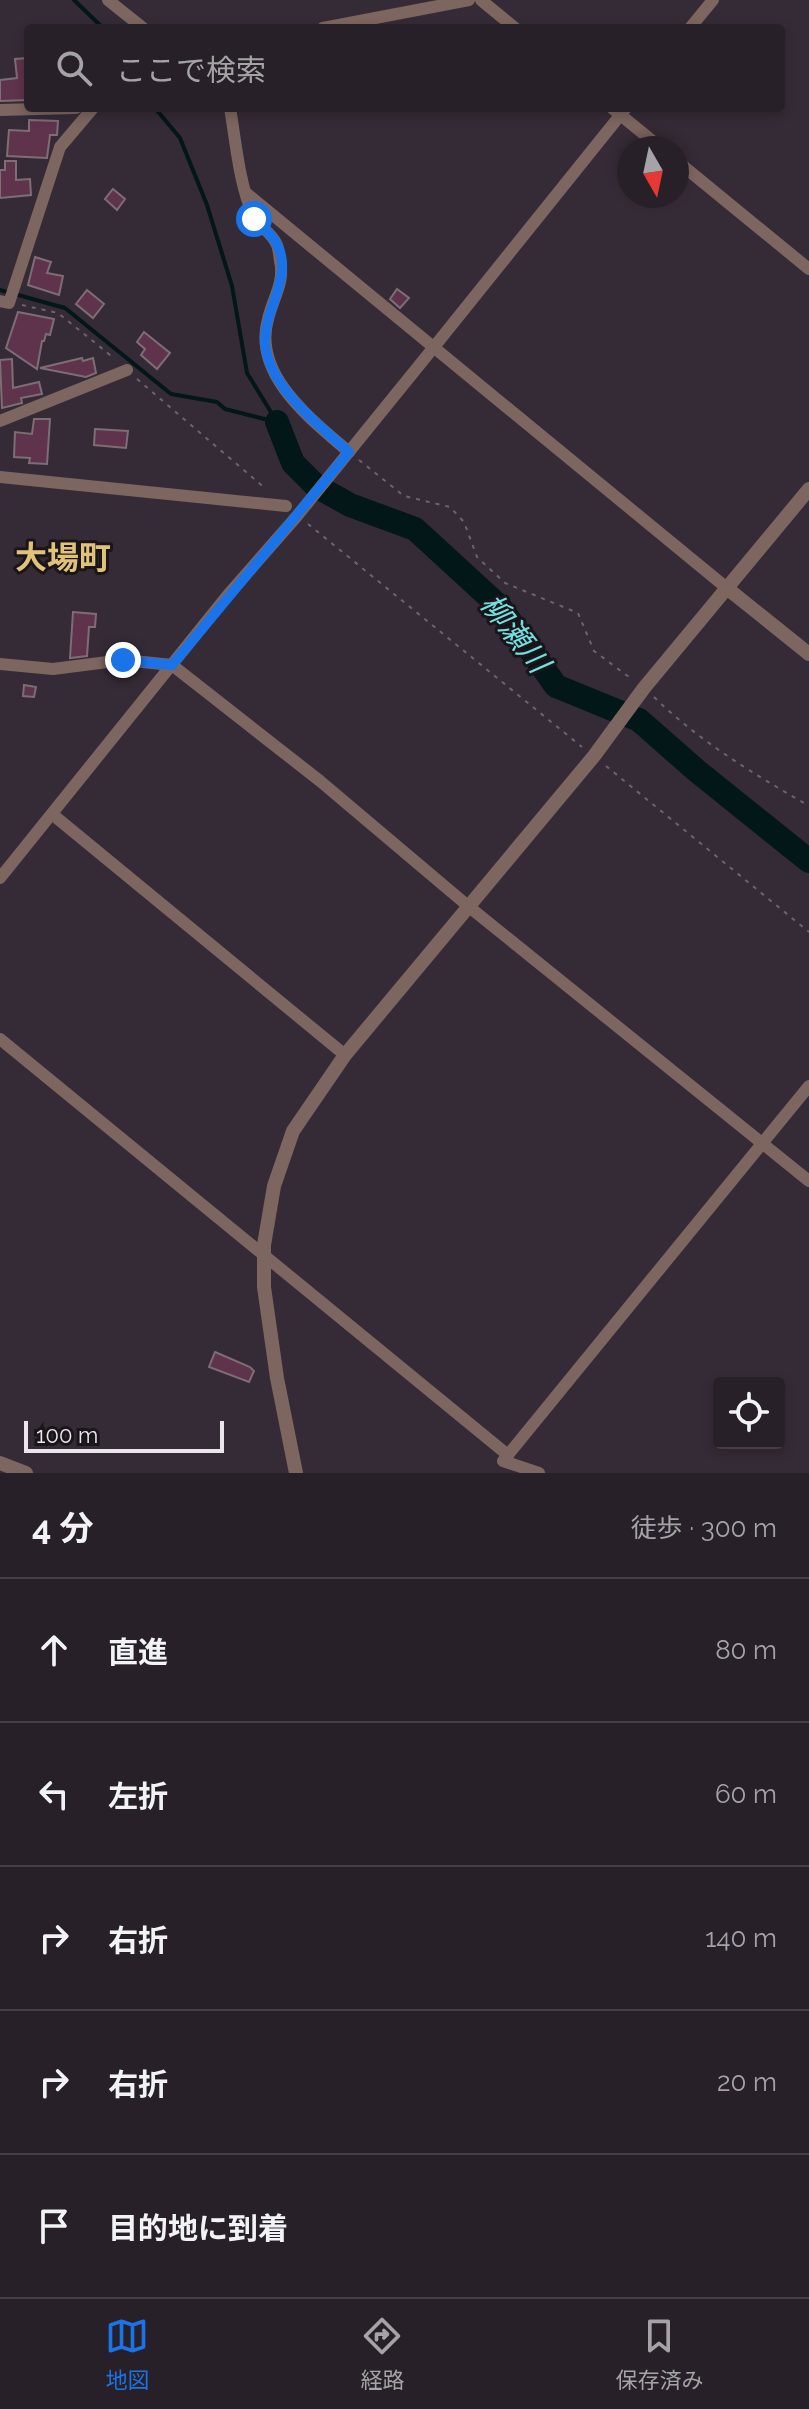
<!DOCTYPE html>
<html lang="ja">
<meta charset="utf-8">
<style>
body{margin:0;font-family:Raleway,"Noto Sans JP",sans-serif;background:#342d34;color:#f1f3f6}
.controls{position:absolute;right:24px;bottom:24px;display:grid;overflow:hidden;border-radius:8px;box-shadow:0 4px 12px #0003}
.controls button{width:72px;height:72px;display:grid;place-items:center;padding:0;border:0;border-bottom:2px solid #443e45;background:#282028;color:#f1f3f6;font:40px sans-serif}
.compass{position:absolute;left:617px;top:136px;width:72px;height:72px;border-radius:50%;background:#282028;box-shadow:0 4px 12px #0003;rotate:171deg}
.scale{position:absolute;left:24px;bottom:20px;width:200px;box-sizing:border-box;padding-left:8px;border:4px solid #ebe5ec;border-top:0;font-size:22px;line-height:28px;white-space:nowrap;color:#ebe5ec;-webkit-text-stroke:6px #1a151a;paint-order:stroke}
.stop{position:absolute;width:24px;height:24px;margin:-18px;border:6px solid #1a73e8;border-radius:50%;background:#fff}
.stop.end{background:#1a73e8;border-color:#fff;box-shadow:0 2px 8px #0008}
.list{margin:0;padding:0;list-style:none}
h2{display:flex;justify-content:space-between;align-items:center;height:104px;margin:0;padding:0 32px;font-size:34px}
h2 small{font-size:26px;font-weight:400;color:#a5a3a8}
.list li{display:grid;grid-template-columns:52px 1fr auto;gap:24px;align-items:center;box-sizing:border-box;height:144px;padding:0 32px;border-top:2px solid #443e45}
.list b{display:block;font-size:30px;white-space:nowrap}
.list em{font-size:26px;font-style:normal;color:#a5a3a8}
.icon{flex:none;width:44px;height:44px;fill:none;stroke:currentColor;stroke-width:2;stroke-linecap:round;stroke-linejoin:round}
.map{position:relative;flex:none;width:809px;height:1473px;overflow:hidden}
.search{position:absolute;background:#282028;box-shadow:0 4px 12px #0003;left:24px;right:24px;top:24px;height:88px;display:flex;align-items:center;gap:20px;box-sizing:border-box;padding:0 28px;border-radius:8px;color:#a5a3a8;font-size:30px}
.sheet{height:824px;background:#282028}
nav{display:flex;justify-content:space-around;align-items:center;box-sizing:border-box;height:112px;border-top:2px solid #443e45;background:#282028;font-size:22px;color:#a5a3a8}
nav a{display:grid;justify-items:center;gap:4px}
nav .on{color:#1a73e8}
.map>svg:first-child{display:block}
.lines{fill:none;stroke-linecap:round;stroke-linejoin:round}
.stream{stroke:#021717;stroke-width:4}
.river{stroke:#021717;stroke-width:24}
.building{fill:#5e334b;stroke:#7d6d75;stroke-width:2}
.path{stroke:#6c646d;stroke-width:2;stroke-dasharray:4 6;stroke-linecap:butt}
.minor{stroke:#7d665f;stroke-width:12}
.tertiary{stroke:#7d665f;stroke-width:14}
.route{stroke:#1a73e8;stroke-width:10}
.labels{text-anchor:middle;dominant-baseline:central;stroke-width:6;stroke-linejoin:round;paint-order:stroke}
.water-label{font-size:30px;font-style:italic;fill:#72e0e0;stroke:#1a151a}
.quarter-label{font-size:32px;font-weight:bold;fill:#e0c378;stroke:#1a151a}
</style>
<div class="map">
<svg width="809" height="1473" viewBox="0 0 809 1473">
<rect width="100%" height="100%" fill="#352b36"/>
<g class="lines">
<g class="stream">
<path d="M74 0 103 28"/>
<path d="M155 108 180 138 207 205 232 286 247 373 277 422"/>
<path d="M0 290 65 308 171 394 217 402 225 409 276 422"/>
</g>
<path class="river" d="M277 422 293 463 316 486 350 505 415 529 500 607 556 686 639 720 697 771 809 861"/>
</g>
<g class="building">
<path d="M28 58V100L0 101V80L17 78 15 59Z"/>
<path d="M29 120 58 121 57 135H50L47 158 7 156 9 130 29 131Z"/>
<path d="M5 161H16V180L30 179 31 195 0 198V170H5Z"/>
<path d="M113 189 125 199 117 210 105 199Z"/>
<path d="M35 257 51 262 47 273 63 276 59 295 28 285Z"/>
<path d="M397 289 409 298 400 308 390 299Z"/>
<path d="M87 290 104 304 93 318 76 304Z"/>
<path d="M18 312 54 319 50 335 46 334 44 341H42L37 369 6 348Z"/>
<path d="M144 332 170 353 157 369 141 355 145 349 137 342Z"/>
<path d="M82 358 83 361 93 358 96 373 86 377 40 368Z"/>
<path d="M12 359 13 388 39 382 42 394 21 398 22 403 2 408 0 360Z"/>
<path d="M34 419H50L47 464 29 463 30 458 14 457 15 432 32 434Z"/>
<path d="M95 429 128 431 126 448 94 445Z"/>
<path d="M73 612 96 614 95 627H89L87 656 70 658Z"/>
<path d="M24 685 36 687 34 697 23 696Z"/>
<path d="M215 1352 250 1367 254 1371 249 1382 209 1367Z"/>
</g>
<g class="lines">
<g class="path">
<path d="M22 305 58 313 115 359"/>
<path d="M137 379 266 489"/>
<path d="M359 460 404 496 450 507 464 522 477 557 505 583 578 613 594 651 633 680"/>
<path d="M308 524 582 747"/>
<path d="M654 697C700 742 754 774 809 806"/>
<path d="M606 766 809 932"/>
</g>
<g class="minor">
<path d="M108 0 143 28"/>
<path d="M481 0 515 28"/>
<path d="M323 28 469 0"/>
<path d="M690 28 713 0"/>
<path d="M230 108C236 143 239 183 253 215 258 226 271 232 276 243 279 248 279 255 280 261 285 282 273 298 268 319 252 375 312 420 349 452"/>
<path d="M612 108 661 148"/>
<path d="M0 110 76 108"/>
<path d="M677 161 809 269"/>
<path d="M246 193 728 589"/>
<path d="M0 301 9 303 60 147 93 108"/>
<path d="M0 421 127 370"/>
<path d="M0 477 286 506"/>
<path d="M0 664 53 669 123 660 172 665 320 781 468 906 809 1181"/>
<path d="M52 814 345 1055"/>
<path d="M0 878 227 596 297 516 434 347 626 108"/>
<path d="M0 1039 508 1455"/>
<path d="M539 1473 503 1461 809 1086"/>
</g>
<g class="tertiary">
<path d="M728 589 809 654"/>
<path d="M0 1463 26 1473"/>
<path d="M296 1473 277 1378 264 1287V1245L274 1186 293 1131 345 1055 594 756 644 688 809 489"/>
</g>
</g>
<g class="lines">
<path class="route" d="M123 660 172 665 349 452C319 426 267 385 265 342 264 307 296 275 275 241 270 233 261 225 254 219"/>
</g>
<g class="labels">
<g class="water-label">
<text transform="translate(515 633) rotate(52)">柳瀬川</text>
</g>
<g class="quarter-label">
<text x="63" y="557">大場町</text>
</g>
</g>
</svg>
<div class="controls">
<button><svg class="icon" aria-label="locate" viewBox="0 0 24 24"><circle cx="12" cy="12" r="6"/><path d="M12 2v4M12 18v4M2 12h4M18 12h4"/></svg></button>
</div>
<svg class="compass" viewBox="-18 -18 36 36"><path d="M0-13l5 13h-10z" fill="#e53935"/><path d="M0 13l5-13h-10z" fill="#a5a3a8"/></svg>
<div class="scale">100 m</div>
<div class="stop" style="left:254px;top:219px"></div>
<div class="stop end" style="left:123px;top:660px"></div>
<div class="search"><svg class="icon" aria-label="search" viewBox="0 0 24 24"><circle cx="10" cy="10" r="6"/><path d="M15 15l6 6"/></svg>ここで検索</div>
</div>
<section class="sheet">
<h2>4 分<small>徒歩 · 300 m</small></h2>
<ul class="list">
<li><svg class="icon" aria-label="ahead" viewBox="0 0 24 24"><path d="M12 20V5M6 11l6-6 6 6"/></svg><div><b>直進</b></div><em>80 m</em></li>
<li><svg class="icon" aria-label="left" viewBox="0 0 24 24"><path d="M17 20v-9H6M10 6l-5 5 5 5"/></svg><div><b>左折</b></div><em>60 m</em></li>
<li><svg class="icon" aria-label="right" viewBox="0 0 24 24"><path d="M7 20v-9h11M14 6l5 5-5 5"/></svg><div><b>右折</b></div><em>140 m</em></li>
<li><svg class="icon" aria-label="right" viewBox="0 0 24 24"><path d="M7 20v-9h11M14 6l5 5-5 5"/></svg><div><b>右折</b></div><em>20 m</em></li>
<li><svg class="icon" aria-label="arrive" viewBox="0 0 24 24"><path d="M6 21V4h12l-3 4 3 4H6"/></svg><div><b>目的地に到着</b></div></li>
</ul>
</section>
<nav>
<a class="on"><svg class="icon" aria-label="map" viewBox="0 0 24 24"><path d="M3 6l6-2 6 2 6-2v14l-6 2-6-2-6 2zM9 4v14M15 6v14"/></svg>地図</a>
<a><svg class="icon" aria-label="directions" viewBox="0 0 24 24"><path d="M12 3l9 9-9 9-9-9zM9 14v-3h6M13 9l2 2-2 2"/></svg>経路</a>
<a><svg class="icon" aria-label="saved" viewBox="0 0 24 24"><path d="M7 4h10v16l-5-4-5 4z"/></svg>保存済み</a>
</nav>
